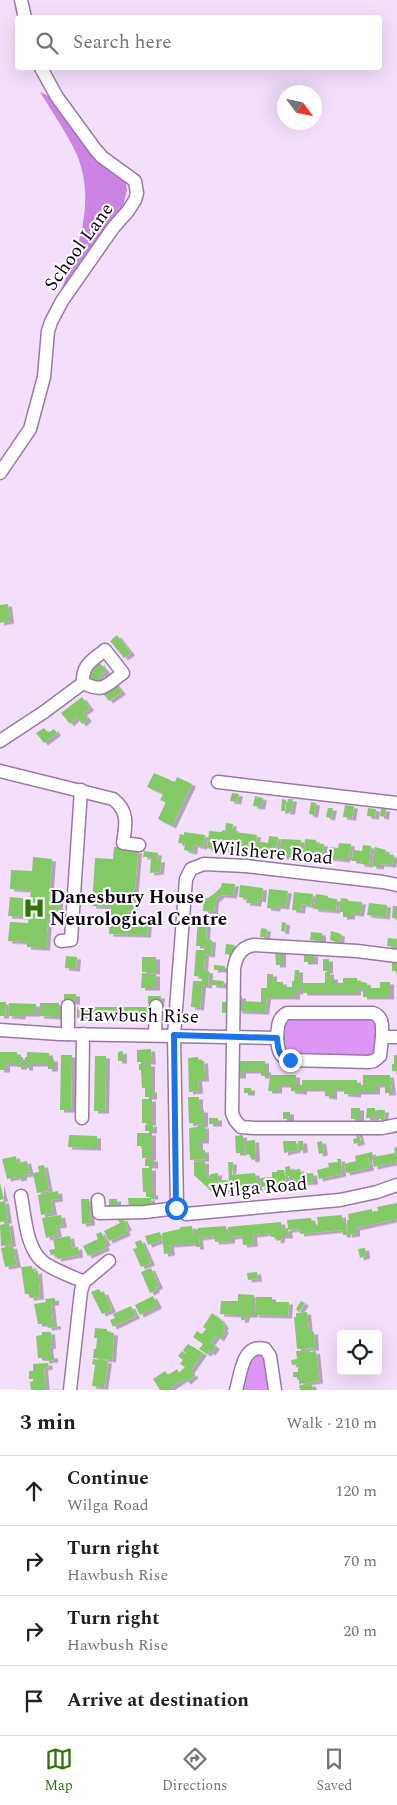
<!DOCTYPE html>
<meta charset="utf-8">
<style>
body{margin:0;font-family:Spectral,serif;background:#f6f6f6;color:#202124}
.controls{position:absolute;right:15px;bottom:15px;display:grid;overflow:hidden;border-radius:5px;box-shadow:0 5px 20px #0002}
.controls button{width:45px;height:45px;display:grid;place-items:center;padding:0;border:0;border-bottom:1px solid #e0e0e0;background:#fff;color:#202124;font:25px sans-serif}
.compass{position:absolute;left:277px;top:85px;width:45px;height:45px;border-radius:50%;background:#fff;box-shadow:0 5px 20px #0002;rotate:123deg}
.stop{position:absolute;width:15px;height:15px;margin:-11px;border:4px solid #1a73e8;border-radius:50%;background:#fff}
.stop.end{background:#1a73e8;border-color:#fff;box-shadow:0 1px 5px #0008}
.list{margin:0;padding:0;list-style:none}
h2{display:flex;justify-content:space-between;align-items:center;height:65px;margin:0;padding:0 20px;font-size:21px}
h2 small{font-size:16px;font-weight:400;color:#757577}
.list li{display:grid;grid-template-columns:32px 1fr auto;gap:15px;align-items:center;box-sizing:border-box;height:70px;padding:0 20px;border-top:1px solid #e0e0e0}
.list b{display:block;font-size:19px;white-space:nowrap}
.list p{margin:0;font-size:16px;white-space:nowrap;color:#757577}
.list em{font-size:16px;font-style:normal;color:#757577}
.icon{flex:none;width:28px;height:28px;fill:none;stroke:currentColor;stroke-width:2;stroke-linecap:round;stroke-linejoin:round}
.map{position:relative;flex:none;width:397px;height:1390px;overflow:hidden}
.search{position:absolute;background:#fff;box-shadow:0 5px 20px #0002;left:15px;right:15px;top:15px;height:55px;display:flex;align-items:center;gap:12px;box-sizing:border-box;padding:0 18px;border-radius:5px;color:#757577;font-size:19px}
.sheet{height:345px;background:#fff}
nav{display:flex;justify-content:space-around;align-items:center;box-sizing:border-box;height:70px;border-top:1px solid #e0e0e0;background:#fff;font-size:14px;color:#757577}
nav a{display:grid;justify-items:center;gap:2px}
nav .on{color:#32720b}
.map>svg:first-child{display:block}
.green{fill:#dd96f5}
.forest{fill:#cb84e3}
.building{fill:#83ca66;filter:url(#shadow)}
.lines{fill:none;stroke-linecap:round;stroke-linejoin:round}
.minor-casing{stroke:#9a79a5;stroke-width:15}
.minor{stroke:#fff;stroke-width:12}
.route{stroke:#1a73e8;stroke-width:6}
.labels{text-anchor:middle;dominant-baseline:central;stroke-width:4;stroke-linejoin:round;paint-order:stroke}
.street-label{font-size:19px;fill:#120616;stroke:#fff}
.poi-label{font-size:19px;font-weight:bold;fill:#120616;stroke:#fff;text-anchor:start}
</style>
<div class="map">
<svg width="397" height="1390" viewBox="0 0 397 1390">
<defs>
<filter id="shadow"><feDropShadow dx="4" dy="2.5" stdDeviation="0" flood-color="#0004"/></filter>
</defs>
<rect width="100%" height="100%" fill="#f3defb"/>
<g class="green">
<path d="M373 1018 378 1024 374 1054 368 1056 292 1055C279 1049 281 1031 285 1019Z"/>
<path d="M263 1353 272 1390H240L250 1357Z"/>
</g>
<path class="forest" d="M40 92 53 98 125 179 127 190 123 206 57 299C77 253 97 204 77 155 67 133 52 112 40 92Z"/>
<g class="building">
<path d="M8 604 10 621 0 623V605Z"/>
<path d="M117 635 131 653 124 658 110 641Z"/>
<path d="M100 663 106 671 99 676 102 679 94 685 85 674Z"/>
<path d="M114 682 122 692 109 701 102 692Z"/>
<path d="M82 697 90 708 83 713 88 719 82 724 77 717 70 724 61 713Z"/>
<path d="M44 728 48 733 54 729 57 733 44 743 36 733Z"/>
<path d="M154 773 175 782 177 777 192 784 172 826 158 819 166 802 160 800 163 794 147 787Z"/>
<path d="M232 793 239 794 237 802 230 801Z"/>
<path d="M255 796 263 798 261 807 253 806Z"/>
<path d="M282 799 286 800 285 811H281Z"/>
<path d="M288 799H293L291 812H286Z"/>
<path d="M311 802 316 803 314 815 309 814Z"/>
<path d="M345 805 354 806 352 818 343 817Z"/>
<path d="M328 808H333L331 818 326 817Z"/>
<path d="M368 808 376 809 375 817 367 816Z"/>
<path d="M381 809H386L385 817 380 816Z"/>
<path d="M226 823 233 824 232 828 235 829V832L257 835 256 841 268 843 269 836 278 837 275 854 258 852V849H252V851L239 849V852L232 851 231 847V850L224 849V847H220V851L207 848 209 831 222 832V830L225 831Z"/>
<path d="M184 832 205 835 203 847 194 845 193 852 184 850 185 844 178 843 180 834 184 835Z"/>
<path d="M281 839 301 840 299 857 285 855V857L279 856Z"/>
<path d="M305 839 316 840V843L324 844 322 860 317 859V857L310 856 309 858 303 857Z"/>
<path d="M339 843 351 844 349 858H346V860L329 858 330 847 338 848Z"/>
<path d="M363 845 371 846 369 865 360 864 361 861H352L353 850 362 851Z"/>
<path d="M114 847 131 848 130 850 138 851 133 912 127 911 126 920 148 922 147 935 109 934 111 907 92 906 95 858 113 859Z"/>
<path d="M375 847 386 850 385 854 394 855 392 865 380 864V867L372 866Z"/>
<path d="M144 851 158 853 157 860H161L160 872 150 873 151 857H143Z"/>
<path d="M33 857 52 859 49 900H59L58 920 48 919 46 948 27 947V942L8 941 10 922 28 923 29 917 8 916 10 897 30 899 31 890 10 889 11 870 32 871Z"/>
<path d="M222 883 235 884 233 896 221 895 215 900 214 912 203 911 204 898H208L215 893 221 887Z"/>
<path d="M240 885 263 888 262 900 258 899 257 904 246 903 247 898 239 897Z"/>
<path d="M269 889 288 891 285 907 277 906 276 909 267 908Z"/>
<path d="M294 892 313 894 311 906 302 904 301 911 292 910Z"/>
<path d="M316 894 328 896V898L337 899 336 911 314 909Z"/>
<path d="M341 898 348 899V901L362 902 360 914 351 913V917H343V912H339Z"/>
<path d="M369 903 387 905 386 917 367 915Z"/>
<path d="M393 906H397V919L392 918Z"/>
<path d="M198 919 207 920 206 939 212 940 211 955 205 954 204 970 209 971 208 986 202 985 200 1008 191 1007 193 981H202V977L194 976 196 950H204L205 946H196Z"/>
<path d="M282 922 286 923 285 932 281 931Z"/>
<path d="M261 928 267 929 266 937H260Z"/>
<path d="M331 931 341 934 340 943 330 940Z"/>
<path d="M311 932 322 933V941L310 940Z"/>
<path d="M388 938 397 939 396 947 387 946Z"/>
<path d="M226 944 235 945 232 955 225 954Z"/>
<path d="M275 950H282V965H276Z"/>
<rect x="304" y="954" width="10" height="8"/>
<path d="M66 956 77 957 76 969 65 968Z"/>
<rect x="142" y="957" width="14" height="15"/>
<rect x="323" y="959" width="6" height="12"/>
<rect x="392" y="961" width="5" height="10"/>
<path d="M214 965 225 966V970H214Z"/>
<path d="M295 970H299V981H303V983H325V972H330V977H334V983H343V978H357V981L367 983V988H380V982H390V997H363V989H357V993H303V988H299V992H296V997H267L265 1012 238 1011 237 996H242V1001L261 1002V988H267V974H273V982H283V987H292V981H294Z"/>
<path d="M142 973 156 974V988H141Z"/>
<path d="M212 980 224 981 223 986 212 985Z"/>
<rect x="64" y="994" width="12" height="8"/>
<path d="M148 996H161L160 1004H148Z"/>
<path d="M0 1002H6L5 1016H0Z"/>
<rect x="222" y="1002" width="9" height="11"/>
<path d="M9 1003 36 1004V1014H22L21 1017 8 1016Z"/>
<path d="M40 1003H59V1017L40 1016Z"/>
<path d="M77 1007H147V1012H152V1020H147V1018H77Z"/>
<path d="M151 1049 152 1062H137V1050Z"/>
<path d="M123 1051V1061H118V1052Z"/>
<path d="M0 1052H17V1057H23V1067H17V1064H6V1070H0Z"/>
<path d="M27 1052 49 1053V1059H54V1069H48V1064H29V1068H25V1057H27Z"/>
<path d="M61 1055H72L71 1110H60Z"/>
<path d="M394 1055H397V1071H392V1064H394Z"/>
<path d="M95 1056H106L105 1111H94Z"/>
<path d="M198 1057 199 1061H204L205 1079H198L199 1091 189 1092 188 1058Z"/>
<path d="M238 1061H265V1070H267V1076H261V1071H242V1076H236Z"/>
<path d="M139 1064H151V1090H153V1097H145V1088H142L141 1070H139Z"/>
<path d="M270 1075H296V1085H302V1080H357V1085H363V1075H390L392 1093H385V1085H376V1092H357V1095L344 1094V1089H333V1097L325 1096V1089H303V1092L291 1091V1085H278V1091H268Z"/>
<rect x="244" y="1088" width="7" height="5"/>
<path d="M188 1097H199V1110H204V1125L189 1123Z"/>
<rect x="142" y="1099" width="10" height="24"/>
<rect x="351" y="1108" width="9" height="11"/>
<path d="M367 1108H375V1118H366Z"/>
<path d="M377 1110H385L384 1119H377Z"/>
<rect x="283" y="1112" width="7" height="7"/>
<rect x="209" y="1118" width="9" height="6"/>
<path d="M153 1124V1131H145V1125Z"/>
<path d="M198 1126H205V1141H199V1150H205V1159L190 1160 189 1128 198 1127Z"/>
<path d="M358 1131 361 1142 354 1144 353 1139 357 1138 355 1132Z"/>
<path d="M137 1133H152V1158H142V1146H137Z"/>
<path d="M69 1135 97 1136V1148L68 1147Z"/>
<path d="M243 1135V1153H236L235 1136Z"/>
<path d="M255 1140 256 1159 252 1160 249 1154 246 1155 245 1141Z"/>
<path d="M283 1141H296L297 1150 284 1153Z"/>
<path d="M298 1141H303L304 1150 299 1151Z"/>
<path d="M322 1141 324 1153 319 1154 317 1142Z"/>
<path d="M397 1147V1162L374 1167 372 1158H368L370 1168 346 1173 344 1164 356 1161 355 1156 372 1152 373 1157 395 1153 394 1148Z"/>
<path d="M16 1156 17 1163 27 1161 30 1174 23 1175V1178L17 1179V1177L7 1179 2 1159Z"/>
<rect x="145" y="1159" width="9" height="7"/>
<path d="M337 1159H341L342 1174 319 1179 317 1170 329 1167 328 1163 338 1162Z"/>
<path d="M205 1161V1174L208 1177 211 1174 218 1173V1180H228V1190L211 1191 194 1175V1162Z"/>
<path d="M228 1162H233L232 1175 255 1173 259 1190H249V1188L232 1189V1182H229Z"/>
<path d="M44 1165 49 1191 37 1193 33 1173 39 1172 38 1166Z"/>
<path d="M290 1166V1170L300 1169 301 1174 313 1173 314 1182 289 1184V1176L286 1177 285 1167Z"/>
<path d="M142 1168H152V1193H154V1197H146V1192H143Z"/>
<path d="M277 1170H284L286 1187 278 1188V1185L261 1187 260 1178 272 1177V1172H277Z"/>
<path d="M0 1183 4 1199 0 1200Z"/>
<path d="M58 1191 59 1199 51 1200 53 1213 41 1215 38 1195Z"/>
<path d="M128 1198H151L152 1206 129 1207Z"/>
<path d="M81 1199H89L91 1223 82 1224Z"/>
<rect x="109" y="1199" width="8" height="11"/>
<path d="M5 1201 8 1221 0 1222V1202Z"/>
<path d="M397 1203V1219L356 1228V1234L348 1235 347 1220H349L348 1214 372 1209V1212L375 1211H378L377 1207Z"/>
<path d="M61 1215 63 1225 56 1226 58 1235 46 1238 42 1218Z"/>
<path d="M342 1215V1221L346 1220 347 1235H343L342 1230 300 1234V1229L288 1230 289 1236H281V1240L277 1241 276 1237H271L270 1233 253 1235 254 1244 243 1245 242 1236 231 1237V1241L215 1242 214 1236 199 1238 200 1247H196V1243L170 1245 171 1253 164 1254 162 1233 180 1229V1227L192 1226 193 1236H195V1230L198 1229V1228L226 1226V1233H229L228 1227 281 1222 282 1229 288 1228 287 1220 311 1218 312 1222H315V1226H318L317 1217Z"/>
<path d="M123 1218 128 1228 125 1229 127 1233 109 1241 104 1231 120 1223 118 1220Z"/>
<path d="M9 1223 12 1244 1 1246 0 1225Z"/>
<path d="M101 1232 107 1243 104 1244 106 1248 88 1256 83 1246 98 1239 96 1234Z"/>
<path d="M160 1232 162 1240 148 1245 145 1236Z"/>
<path d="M70 1236 72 1248 78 1247 79 1255 57 1259 56 1254 51 1255 49 1250 55 1249 53 1239Z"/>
<path d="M141 1240 151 1263 141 1267 133 1249 137 1248 135 1242Z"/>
<path d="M13 1246 17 1265 5 1267 1 1248Z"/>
<path d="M365 1248 366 1256 360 1258 358 1249Z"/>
<path d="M32 1266 33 1272 38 1271 40 1297 30 1298 29 1294H25L21 1267Z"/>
<path d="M151 1268 159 1286 155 1288 156 1290 150 1293 141 1272Z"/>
<path d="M257 1272 258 1279 248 1280 247 1273Z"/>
<path d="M99 1289 101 1293 104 1292 112 1310 102 1314 91 1292Z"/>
<path d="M238 1294 254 1295V1315H246L245 1320H241V1315L220 1314 221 1301H238Z"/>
<path d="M153 1296 158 1306 140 1315 135 1305Z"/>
<path d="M256 1297H272V1302H289L288 1316 255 1315Z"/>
<path d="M55 1298V1303H51L52 1313 53 1324H57V1327L48 1328 47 1324H38L34 1304 46 1302 45 1299Z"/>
<path d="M301 1301 305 1303 299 1312 296 1309Z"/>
<path d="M131 1306 136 1316 113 1327 110 1320 115 1318 113 1314Z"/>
<path d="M307 1312 309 1332H314L315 1348 297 1349 294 1317H296V1313Z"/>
<path d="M212 1313 220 1319 225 1326 223 1329 225 1330 220 1339 216 1336 211 1343 216 1347 211 1353 209 1351 207 1354 199 1349 203 1344 193 1337 197 1331 202 1334 206 1329 203 1327Z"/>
<path d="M95 1328 107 1329V1332L114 1333 112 1360 93 1358 94 1349H96L97 1338H94Z"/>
<path d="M42 1332H51L52 1346 49 1347 50 1356H54V1360L45 1361V1358H38L36 1336 42 1335Z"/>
<path d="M188 1344 203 1353 191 1370V1373L195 1375 187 1382 184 1379 167 1390H160L153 1379 165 1371 168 1375 177 1369 179 1373 185 1367 180 1364 183 1360 178 1356 182 1351 187 1355 183 1350Z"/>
<path d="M310 1350V1352L316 1351 319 1381 299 1384V1377H293V1372H298V1364L292 1365 291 1360 297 1359 296 1351Z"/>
<path d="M93 1359 108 1361 104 1387 92 1386 95 1365 92 1364Z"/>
<path d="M48 1363 49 1367 44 1368 46 1390H31L30 1382 34 1381V1379H29V1371H33V1364Z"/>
<path d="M312 1384 313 1390H300L299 1385Z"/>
</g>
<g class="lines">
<g class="minor-casing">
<g id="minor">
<path d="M21 0 25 18"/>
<path d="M0 473 30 429 44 377 48 331 51 322 62 301 113 228 128 211 135 200 137 193 135 181 102 157 95 149 57 97 41 68"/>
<path d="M105 650 123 673C105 686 104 693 83 683 82 664 92 661 105 650Z"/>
<path d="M0 741 44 712 83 683"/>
<path d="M0 771 113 799C129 811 126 825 123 843L139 845"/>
<path d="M218 782 397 803"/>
<path d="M397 885 383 882 246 866 204 864 191 869 186 879 174 1035 177 1208 186 1214 340 1200 377 1192 397 1185"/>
<path d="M61 941 71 940 81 790"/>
<path d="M397 956 357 951 254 945C241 947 236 956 234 969L232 1113 235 1120 241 1127 254 1128H382L397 1125"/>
<path d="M0 1030 60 1034 277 1038C278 1028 277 1018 287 1013H373C384 1017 382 1027 382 1037H397"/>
<path d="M68 1034V1006"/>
<path d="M155 1035 156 1006"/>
<path d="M277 1038C278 1048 278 1057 290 1060L369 1062 374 1061 380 1056 382 1037"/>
<path d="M82 1118 83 1034"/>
<path d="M21 1196C25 1216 26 1247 42 1261 52 1270 72 1276 84 1282"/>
<path d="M98 1200 99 1213 145 1212 177 1208"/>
<path d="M70 1390 81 1291 84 1282 109 1261"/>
<path d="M236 1390C241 1374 242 1343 265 1349L270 1356 275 1390"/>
</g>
</g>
<use href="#minor" class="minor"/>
</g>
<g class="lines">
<path class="route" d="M176 1208 174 1035 277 1038C278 1048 278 1057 290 1060"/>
</g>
<defs>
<g id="hospital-bare" transform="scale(1.725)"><path d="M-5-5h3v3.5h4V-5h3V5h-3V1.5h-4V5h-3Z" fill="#32720b" stroke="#fff" stroke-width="2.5" paint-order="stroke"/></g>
</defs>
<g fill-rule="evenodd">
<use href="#hospital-bare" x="34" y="908"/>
</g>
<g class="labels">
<g class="street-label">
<text transform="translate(79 247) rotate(-54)">School Lane</text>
<text transform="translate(272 853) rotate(5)">Wilshere Road</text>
<text transform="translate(139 1016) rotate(1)">Hawbush Rise</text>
<text transform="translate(259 1188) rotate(-5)">Wilga Road</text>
</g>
<g class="poi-label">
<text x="50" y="897">Danesbury House<tspan x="50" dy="22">Neurological Centre</tspan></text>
</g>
</g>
</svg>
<div class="controls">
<button><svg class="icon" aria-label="locate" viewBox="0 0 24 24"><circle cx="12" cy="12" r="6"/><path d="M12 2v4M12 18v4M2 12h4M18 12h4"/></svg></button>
</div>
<svg class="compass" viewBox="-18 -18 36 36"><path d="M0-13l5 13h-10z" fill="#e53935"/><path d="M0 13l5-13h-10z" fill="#757577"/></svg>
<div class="stop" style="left:176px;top:1208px"></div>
<div class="stop end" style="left:290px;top:1060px"></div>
<div class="search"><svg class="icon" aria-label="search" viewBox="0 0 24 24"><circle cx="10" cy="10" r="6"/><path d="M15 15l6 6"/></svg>Search here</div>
</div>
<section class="sheet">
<h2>3 min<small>Walk · 210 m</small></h2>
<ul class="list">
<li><svg class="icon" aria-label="ahead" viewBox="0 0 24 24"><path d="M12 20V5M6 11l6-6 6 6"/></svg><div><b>Continue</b><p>Wilga Road</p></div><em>120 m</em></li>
<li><svg class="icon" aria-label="right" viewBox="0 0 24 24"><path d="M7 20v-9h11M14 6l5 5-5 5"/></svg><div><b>Turn right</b><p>Hawbush Rise</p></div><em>70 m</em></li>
<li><svg class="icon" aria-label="right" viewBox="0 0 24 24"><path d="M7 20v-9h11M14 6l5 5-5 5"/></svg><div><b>Turn right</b><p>Hawbush Rise</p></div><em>20 m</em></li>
<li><svg class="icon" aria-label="arrive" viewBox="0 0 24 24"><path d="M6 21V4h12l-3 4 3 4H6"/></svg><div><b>Arrive at destination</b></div></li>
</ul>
</section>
<nav>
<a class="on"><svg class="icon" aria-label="map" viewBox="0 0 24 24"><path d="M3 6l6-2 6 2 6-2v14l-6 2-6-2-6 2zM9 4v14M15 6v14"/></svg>Map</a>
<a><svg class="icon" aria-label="directions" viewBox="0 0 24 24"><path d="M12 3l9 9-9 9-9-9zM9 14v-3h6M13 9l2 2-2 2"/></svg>Directions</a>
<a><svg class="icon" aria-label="saved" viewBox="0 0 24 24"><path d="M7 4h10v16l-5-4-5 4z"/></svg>Saved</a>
</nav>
